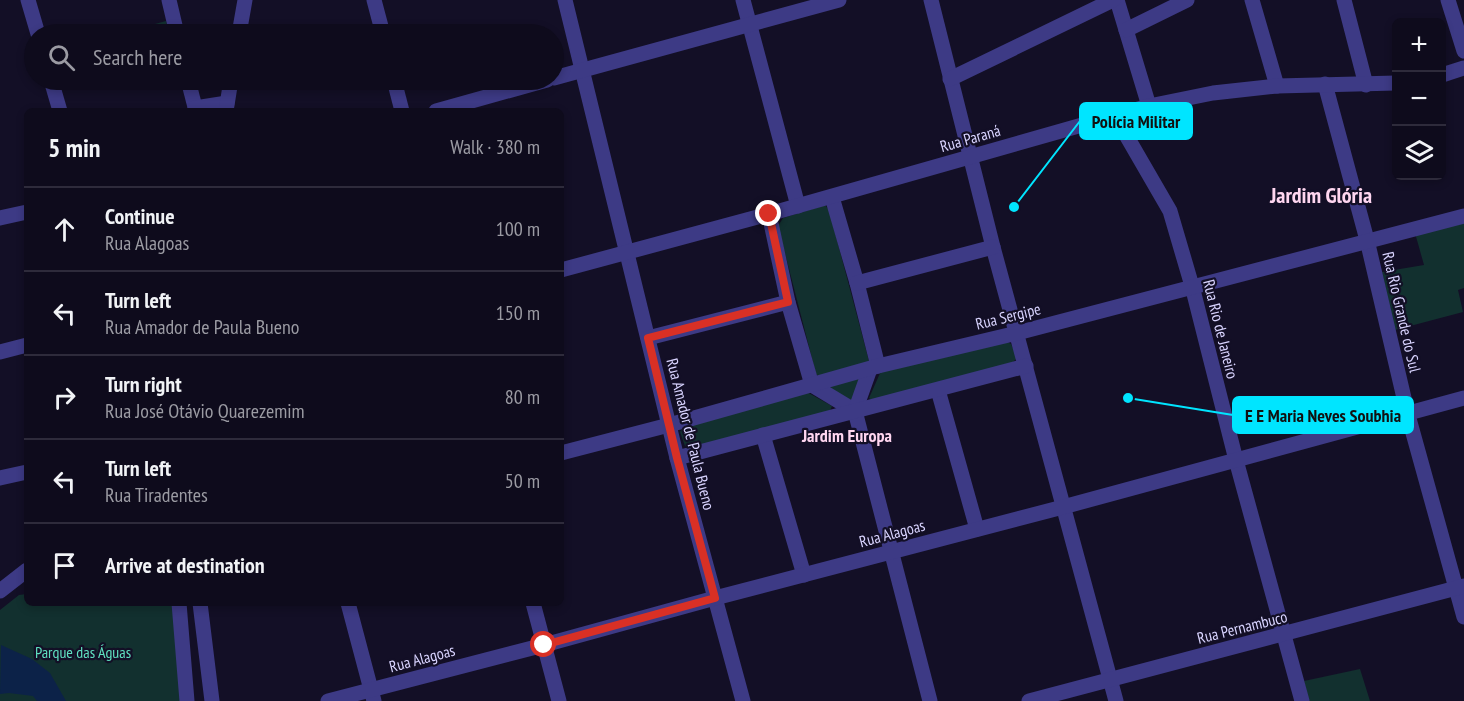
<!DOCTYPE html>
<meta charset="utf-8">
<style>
body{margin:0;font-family:"PT Sans Narrow",sans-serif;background:#171425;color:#f1f3f6}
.controls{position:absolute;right:18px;top:18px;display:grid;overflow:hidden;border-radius:9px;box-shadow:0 3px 9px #0003}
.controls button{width:54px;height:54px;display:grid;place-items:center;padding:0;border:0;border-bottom:2px solid #2e2b3b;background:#0e0b1c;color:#f1f3f6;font:30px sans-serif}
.stop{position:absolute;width:18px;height:18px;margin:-14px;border:4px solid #d93025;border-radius:50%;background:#fff}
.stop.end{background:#d93025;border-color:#fff;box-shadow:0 2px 6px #0008}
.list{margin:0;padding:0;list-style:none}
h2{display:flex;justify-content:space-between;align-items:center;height:78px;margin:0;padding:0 24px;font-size:26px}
h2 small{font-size:20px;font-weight:400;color:#9b9ba3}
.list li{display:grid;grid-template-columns:39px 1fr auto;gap:18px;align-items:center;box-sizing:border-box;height:84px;padding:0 24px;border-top:2px solid #2e2b3b}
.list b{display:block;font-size:22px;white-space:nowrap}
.list p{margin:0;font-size:20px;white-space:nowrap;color:#9b9ba3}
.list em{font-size:20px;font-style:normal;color:#9b9ba3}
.icon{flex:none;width:33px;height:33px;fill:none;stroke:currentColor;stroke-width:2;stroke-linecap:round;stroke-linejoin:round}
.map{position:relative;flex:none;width:1464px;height:701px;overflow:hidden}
.search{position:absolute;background:#0e0b1c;box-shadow:0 3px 9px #0003;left:24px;top:24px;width:540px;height:66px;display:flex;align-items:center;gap:15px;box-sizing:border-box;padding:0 21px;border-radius:33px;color:#9b9ba3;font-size:22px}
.panel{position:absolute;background:#0e0b1c;box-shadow:0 3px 9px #0003;left:24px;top:108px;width:540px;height:498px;border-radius:9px}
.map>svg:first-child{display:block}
.green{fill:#12302f}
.water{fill:#0c2248}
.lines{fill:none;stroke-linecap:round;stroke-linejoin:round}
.minor{stroke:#3d3a85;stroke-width:15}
.route{stroke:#d93025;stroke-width:8}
.labels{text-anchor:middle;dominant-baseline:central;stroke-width:4.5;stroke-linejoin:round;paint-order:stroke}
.street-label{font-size:16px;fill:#d9d4ff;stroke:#130f26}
.park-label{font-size:16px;fill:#5fe0c0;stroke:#130f26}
.neighbourhood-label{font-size:18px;font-weight:bold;fill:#ffd6f0;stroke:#130f26}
.district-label{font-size:22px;font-weight:bold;fill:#ffd6f0;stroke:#130f26}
.leader{fill:none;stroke:#00e5ff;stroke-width:2}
.callout-dot{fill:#00e5ff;stroke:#130f26;stroke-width:2}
.callout{fill:#00e5ff;stroke:#00e5ff;stroke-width:2}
.callout-label{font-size:18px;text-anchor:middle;font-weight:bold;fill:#111}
</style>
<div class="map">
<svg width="1464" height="701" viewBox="0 0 1464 701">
<rect width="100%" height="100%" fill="#130f26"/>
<g class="green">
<path d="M166 21 169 34H118Z"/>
<path d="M825 205 829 210 869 361 865 366 821 378 816 374 778 226 783 218Z"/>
<path d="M1464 221V288L1458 290 1463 312 1395 330 1382 272 1424 265 1415 233Z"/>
<path d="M1004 340 1011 344 1017 358 1011 364 873 401 869 398 881 371Z"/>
<path d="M861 378 851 403 831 388 830 384Z"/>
<path d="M805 391 832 406 830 411 692 450 685 446 680 432 684 425Z"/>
<path d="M27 594V603H175L182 701H0V610L19 595Z"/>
<path d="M1360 669 1370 701H1309L1304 681Z"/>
</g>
<path class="water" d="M1 645 32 659 50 673 66 701H37L33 696 9 693 0 694Z"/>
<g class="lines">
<g class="minor">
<path d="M28 0 38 34"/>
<path d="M169 0 177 34"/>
<path d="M374 0 383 34"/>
<path d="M565 0 677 458 743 701"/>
<path d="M743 0 798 206"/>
<path d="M931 0 993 247 1116 701"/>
<path d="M1117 0 1149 106"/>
<path d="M1252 0 1277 86"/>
<path d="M1344 0 1366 85"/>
<path d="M1448 0 1464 51"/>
<path d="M1126 30 1187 0"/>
<path d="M239 34 245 0"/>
<path d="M1442 75 1464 68"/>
<path d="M554 78 839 0"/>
<path d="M950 79 1113 0"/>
<path d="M51 80 60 111"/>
<path d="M188 80 196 111"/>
<path d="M394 80 402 111"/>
<path d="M1325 84 1367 240 1408 415 1464 617"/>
<path d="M195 108 227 103"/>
<path d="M226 111 231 80"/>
<path d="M436 111 547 80"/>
<path d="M1115 116 1170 211 1192 286 1236 460 1302 701"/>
<path d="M832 197 857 283 878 366"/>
<path d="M769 214 788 302 812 385 855 411"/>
<path d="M0 218 27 212"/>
<path d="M561 270 769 214 1149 106 1213 93 1277 86 1396 83"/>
<path d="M857 283 993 247"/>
<path d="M648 338 788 302"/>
<path d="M0 352 27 345"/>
<path d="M870 369 855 411 930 701"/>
<path d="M938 390 977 529"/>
<path d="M763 435 804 575"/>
<path d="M561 453 669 425 878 366 1017 333 1464 216"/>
<path d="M677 458 1026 366"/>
<path d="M0 478 27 472"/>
<path d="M0 591 27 570"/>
<path d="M179 603 187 701"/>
<path d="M200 603 212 701"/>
<path d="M348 603 374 701"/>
<path d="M533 603 559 701"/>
<path d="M328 701 544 645 715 598 1063 507 1464 398"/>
<path d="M1029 701 1464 586"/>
</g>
</g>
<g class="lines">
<path class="route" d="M544 645 715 598 677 458 648 338 788 302 769 214"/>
</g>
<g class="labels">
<g class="street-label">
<text transform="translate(970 138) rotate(-16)">Rua Paraná</text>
<text transform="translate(1402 312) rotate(77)">Rua Rio Grande do Sul</text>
<text transform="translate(1008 316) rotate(-14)">Rua Sergipe</text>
<text transform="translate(1221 329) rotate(76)">Rua Rio de Janeiro</text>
<text transform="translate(691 434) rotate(76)">Rua Amador de Paula Bueno</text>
<text transform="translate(892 533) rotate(-15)">Rua Alagoas</text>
<text transform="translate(1242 627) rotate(-14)">Rua Pernambuco</text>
<text transform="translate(422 658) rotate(-15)">Rua Alagoas</text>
</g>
<g class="park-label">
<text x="83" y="652">Parque das Águas</text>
</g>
<g class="neighbourhood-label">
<text x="847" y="435">Jardim Europa</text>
</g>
<g class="district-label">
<text x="1321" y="195">Jardim Glória</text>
</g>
</g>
<path class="leader" d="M1014 207L1080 121M1128 398L1233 415"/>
<g class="callout-dot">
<circle cx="1014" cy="207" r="6"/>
<circle cx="1128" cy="398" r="6"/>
</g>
<g class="callout">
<rect x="1080" y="103" width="112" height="36" rx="6"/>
<rect x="1233" y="397" width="180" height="36" rx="6"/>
</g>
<g class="callout-label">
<text x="1136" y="128">Polícia Militar</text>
<text x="1323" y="422">E E Maria Neves Soubhia</text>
</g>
</svg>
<div class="controls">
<button>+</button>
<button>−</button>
<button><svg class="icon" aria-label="layers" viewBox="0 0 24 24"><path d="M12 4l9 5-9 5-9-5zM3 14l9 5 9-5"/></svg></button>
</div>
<div class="stop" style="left:544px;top:645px"></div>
<div class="stop end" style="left:769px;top:214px"></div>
<div class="search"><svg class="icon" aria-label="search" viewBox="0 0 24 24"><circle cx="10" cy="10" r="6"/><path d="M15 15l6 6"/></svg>Search here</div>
<section class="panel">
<h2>5 min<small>Walk · 380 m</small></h2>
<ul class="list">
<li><svg class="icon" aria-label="ahead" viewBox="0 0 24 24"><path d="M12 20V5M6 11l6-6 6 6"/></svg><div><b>Continue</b><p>Rua Alagoas</p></div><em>100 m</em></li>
<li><svg class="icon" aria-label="left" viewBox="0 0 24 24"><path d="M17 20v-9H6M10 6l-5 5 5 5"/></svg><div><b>Turn left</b><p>Rua Amador de Paula Bueno</p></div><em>150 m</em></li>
<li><svg class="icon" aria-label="right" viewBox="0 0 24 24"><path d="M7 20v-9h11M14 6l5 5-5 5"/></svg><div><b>Turn right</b><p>Rua José Otávio Quarezemim</p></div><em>80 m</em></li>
<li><svg class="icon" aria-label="left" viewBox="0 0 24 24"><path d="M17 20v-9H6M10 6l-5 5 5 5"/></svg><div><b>Turn left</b><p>Rua Tiradentes</p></div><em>50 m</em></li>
<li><svg class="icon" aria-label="arrive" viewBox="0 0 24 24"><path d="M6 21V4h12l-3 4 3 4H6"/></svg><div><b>Arrive at destination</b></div></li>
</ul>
</section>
</div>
